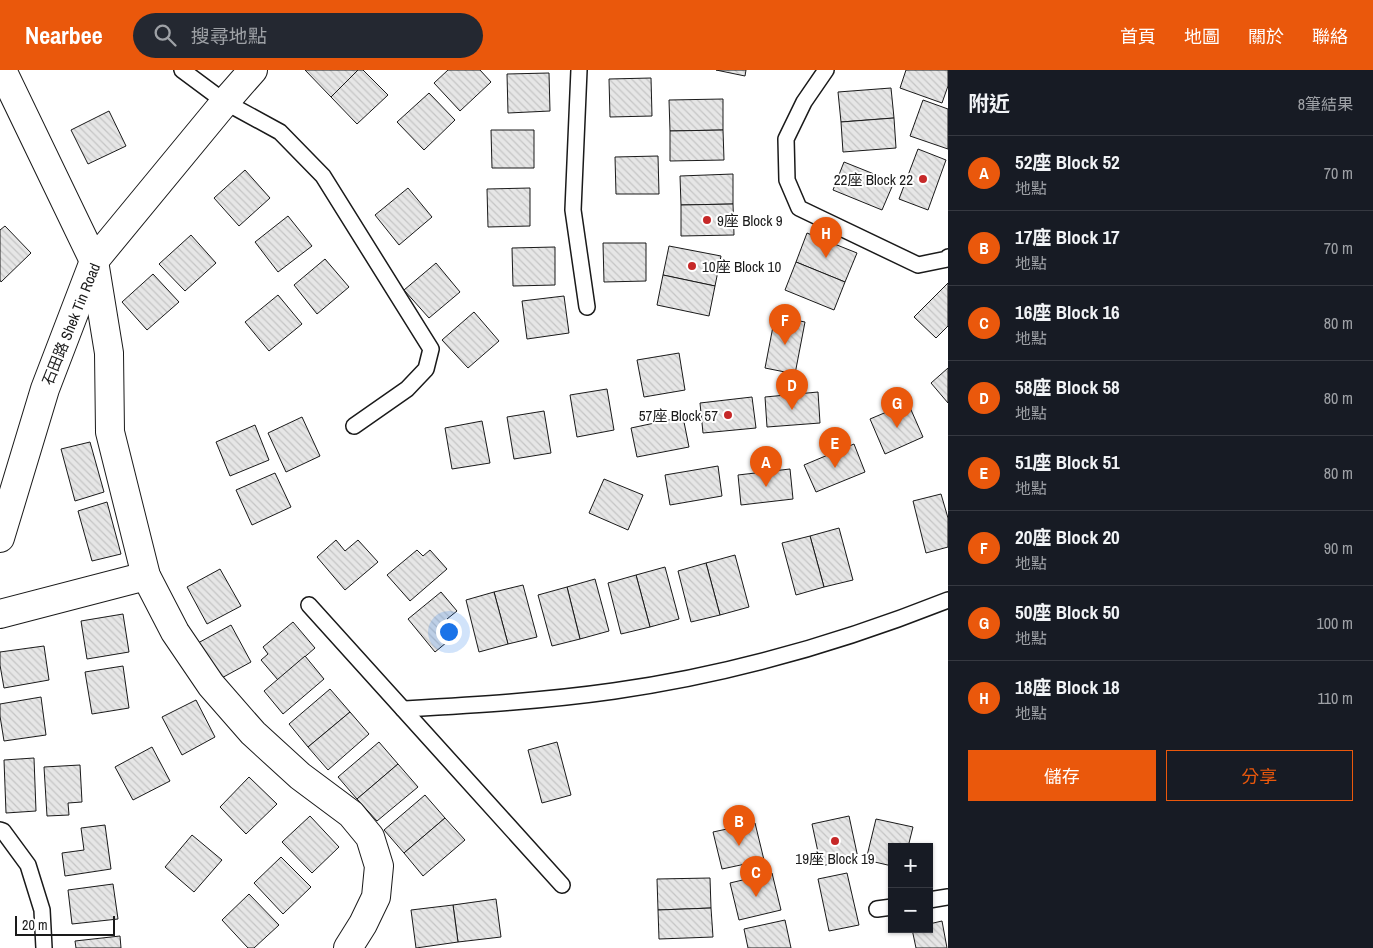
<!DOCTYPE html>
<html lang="zh-TW">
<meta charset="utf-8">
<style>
body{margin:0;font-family:"Archivo Narrow","Noto Sans TC",sans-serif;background:#242831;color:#f1f3f6}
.controls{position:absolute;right:15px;bottom:15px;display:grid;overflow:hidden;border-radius:0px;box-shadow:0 1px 4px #0004}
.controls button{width:45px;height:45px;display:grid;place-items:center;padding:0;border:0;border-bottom:1px solid #363941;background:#171b24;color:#f1f3f6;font:25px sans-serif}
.scale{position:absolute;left:15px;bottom:12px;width:100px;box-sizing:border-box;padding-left:5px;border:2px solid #1a1a1a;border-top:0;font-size:14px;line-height:18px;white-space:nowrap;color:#1a1a1a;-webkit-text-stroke:4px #fff;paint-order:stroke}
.you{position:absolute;left:448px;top:561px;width:18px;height:18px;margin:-12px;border:4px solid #fff;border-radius:50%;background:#1a73e8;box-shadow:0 0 0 8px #1a73e833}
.badge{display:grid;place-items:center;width:32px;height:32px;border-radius:50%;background:#ea580c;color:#fff;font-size:16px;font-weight:700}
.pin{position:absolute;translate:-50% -41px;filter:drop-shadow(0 1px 2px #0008)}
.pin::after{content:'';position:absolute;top:26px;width:18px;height:15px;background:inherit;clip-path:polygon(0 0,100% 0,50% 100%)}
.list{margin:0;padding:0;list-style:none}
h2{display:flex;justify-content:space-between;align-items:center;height:65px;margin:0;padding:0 20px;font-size:21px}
h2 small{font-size:16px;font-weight:400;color:#9ea1a6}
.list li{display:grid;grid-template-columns:32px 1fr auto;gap:15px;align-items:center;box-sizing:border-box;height:75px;padding:0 20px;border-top:1px solid #363941}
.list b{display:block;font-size:19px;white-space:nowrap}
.list p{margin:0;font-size:16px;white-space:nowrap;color:#9ea1a6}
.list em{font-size:16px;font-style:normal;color:#9ea1a6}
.actions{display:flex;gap:10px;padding:15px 20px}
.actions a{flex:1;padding:11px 0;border:1px solid #ea580c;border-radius:0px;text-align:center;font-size:18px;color:#ea580c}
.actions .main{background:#ea580c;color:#fff}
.icon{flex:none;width:28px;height:28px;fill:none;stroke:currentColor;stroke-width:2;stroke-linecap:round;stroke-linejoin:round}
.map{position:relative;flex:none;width:948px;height:878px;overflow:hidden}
header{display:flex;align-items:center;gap:30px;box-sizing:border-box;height:70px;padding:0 25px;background:#ea580c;color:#fff}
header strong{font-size:24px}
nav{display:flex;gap:28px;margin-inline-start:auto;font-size:18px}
.search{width:350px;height:45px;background:#242831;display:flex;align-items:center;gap:12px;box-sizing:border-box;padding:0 18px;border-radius:28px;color:#9ea1a6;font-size:19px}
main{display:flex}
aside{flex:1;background:#171b24}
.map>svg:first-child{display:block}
.building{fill:url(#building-back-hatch);stroke:#1a1a1a}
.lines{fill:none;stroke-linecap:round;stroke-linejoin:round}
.service-casing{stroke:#1a1a1a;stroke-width:18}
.minor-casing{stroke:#1a1a1a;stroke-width:30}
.service{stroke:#fff;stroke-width:15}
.minor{stroke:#fff;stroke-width:28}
.poi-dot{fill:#c62828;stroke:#fff;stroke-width:2}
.labels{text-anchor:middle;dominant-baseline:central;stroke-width:4;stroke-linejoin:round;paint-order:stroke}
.poi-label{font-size:15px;fill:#1a1a1a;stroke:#fff;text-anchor:end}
.street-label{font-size:15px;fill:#1a1a1a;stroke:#fff}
</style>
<header>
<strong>Nearbee</strong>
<div class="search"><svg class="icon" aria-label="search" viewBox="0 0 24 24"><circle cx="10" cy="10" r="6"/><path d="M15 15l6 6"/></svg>搜尋地點</div>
<nav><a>首頁</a><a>地圖</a><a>關於</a><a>聯絡</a></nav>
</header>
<main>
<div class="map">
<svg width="948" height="878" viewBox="0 0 948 878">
<defs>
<pattern id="building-back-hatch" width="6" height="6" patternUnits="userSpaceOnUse" patternTransform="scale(1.25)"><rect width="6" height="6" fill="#e6e6e6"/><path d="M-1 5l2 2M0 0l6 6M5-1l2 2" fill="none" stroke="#c5c5c5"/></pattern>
</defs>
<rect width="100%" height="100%" fill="#fff"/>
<g class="building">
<path d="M305 0H358L331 27Z"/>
<path d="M358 0H363L388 25 357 54 331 27Z"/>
<path d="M448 0H480L491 12 460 41 434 13Z"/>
<path d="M716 0H746L745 6Z"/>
<path d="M906 0H948V16L942 33 900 18Z"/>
<path d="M549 3 550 41 508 43 507 4Z"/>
<path d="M651 8 652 46 610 47 609 9Z"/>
<path d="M891 18 894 48 841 52 838 22Z"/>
<path d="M429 23 455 50 424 80 397 52Z"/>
<path d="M723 29V60L670 61 669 30Z"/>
<path d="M923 30 948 39V79L910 66Z"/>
<path d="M109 41 126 76 88 94 71 60Z"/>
<path d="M894 48 896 78 843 82 841 52Z"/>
<path d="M491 60H534V98H492Z"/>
<path d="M723 60 724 90 670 91V61Z"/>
<path d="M918 79 946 90 928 140 899 129Z"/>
<path d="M658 86 659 124H616L615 87Z"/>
<path d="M844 92 894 112 882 140 833 120Z"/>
<path d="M245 100 270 128 239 156 214 128Z"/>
<path d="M733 104V134L681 135 680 106Z"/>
<path d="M408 118 432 147 399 175 375 145Z"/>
<path d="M530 118V156L488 157 487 119Z"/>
<path d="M733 134 734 165 681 166V135Z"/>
<path d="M288 146 312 176 278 202 255 172Z"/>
<path d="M5 156 31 183 1 212 0 210V160Z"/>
<path d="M807 163 857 183 845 212 796 192Z"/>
<path d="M191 165 216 193 185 221 159 194Z"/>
<path d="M603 173H646V211L604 212Z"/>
<path d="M669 176 721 186 715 216 663 205Z"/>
<path d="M555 177V215L513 216 512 178Z"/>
<path d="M325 189 349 217 317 244 294 215Z"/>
<path d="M796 192 845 212 834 240 785 220Z"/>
<path d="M436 193 460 222 429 248 404 220Z"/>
<path d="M153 204 179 232 147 260 122 232Z"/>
<path d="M663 205 715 216 709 246 657 235Z"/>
<path d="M948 213V256L936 268 914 247Z"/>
<path d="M278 225 302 254 269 281 245 252Z"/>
<path d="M564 226 569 263 527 269 522 231Z"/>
<path d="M474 242 499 271 468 298 442 270Z"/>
<path d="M775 246 805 252 795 304 765 298Z"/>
<path d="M679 283 685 320 644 327 637 290Z"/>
<path d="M948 298V333L931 313Z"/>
<path d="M607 319 614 360 577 367 570 325Z"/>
<path d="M818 322 820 353 767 357 765 327Z"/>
<path d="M752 327 756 358 703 363 700 333Z"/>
<path d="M908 333 923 367 885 384 870 349Z"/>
<path d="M544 341 551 383 514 389 507 347Z"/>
<path d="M302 347 320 386 286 402 268 363Z"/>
<path d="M683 347 689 377 637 387 631 358Z"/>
<path d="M482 351 490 393 452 399 445 358Z"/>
<path d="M255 355 269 390 230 406 216 372Z"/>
<path d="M90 372 104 422 75 431 61 379Z"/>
<path d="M854 374 865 402 816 422 804 395Z"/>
<path d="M718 396 722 426 670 435 665 405Z"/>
<path d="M790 399 793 429 741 435 738 405Z"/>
<path d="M275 403 291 437 252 455 236 420Z"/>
<path d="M604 409 643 425 628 460 589 443Z"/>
<path d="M941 424 948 448V477L926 483 913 431Z"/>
<path d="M107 432 121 484 92 491 78 441Z"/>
<path d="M839 458 853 510 824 517 810 466Z"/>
<path d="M810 466 824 517 796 525 782 473Z"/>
<path d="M336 470 345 481 358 470 378 492 345 520 317 487Z"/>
<path d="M417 480 423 486 430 480 447 499 410 531 387 505Z"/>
<path d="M735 485 749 537 720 545 706 493Z"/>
<path d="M706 493 720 545 691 552 678 501Z"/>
<path d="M665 497 679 549 650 557 636 505Z"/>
<path d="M220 499 241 536 207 554 187 517Z"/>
<path d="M636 505 650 557 621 564 608 513Z"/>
<path d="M595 509 609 561 580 569 567 517Z"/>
<path d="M523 515 537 567 508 574 494 522Z"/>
<path d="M567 517 580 569 552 576 538 525Z"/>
<path d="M441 522 457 541 447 549 458 563 435 582 408 549Z"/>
<path d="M494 522 508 574 479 582 466 530Z"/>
<path d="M123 544 129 582 87 589 81 551Z"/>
<path d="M293 552 315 578 278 610 261 590 268 584 263 577Z"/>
<path d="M231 555 251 592 218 610 198 573Z"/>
<path d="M44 576 49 610 4 618 0 595V582Z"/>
<path d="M305 586 324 609 283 644 264 621Z"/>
<path d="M123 596 129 638 92 644 85 602Z"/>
<path d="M330 619 350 642 308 677 289 654Z"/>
<path d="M41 627 46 665 4 671 0 646V634Z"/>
<path d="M196 630 215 667 182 685 162 647Z"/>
<path d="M350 642 369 664 328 700 308 677Z"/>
<path d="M379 672 398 694 357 729 338 707Z"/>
<path d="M557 672 571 725 542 733 528 680Z"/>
<path d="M152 677 170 711 133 730 115 697Z"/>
<path d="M34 688 36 741 6 743 4 690Z"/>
<path d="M398 694 418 717 377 751 357 729Z"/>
<path d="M80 695 82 732 68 733 69 745 47 746 44 697Z"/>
<path d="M249 707 277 734 246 764 220 737Z"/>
<path d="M425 725 445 748 404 783 384 760Z"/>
<path d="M310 746 339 777 312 803 282 772Z"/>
<path d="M849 746 858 788 821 796 812 754Z"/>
<path d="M445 748 465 770 423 806 404 783Z"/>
<path d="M876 749 913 757 908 777H892V796L866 790Z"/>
<path d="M755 753 764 790 722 799 713 762Z"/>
<path d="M105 755 111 799 65 806 62 783 84 780 81 758Z"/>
<path d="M192 765 222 790 194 822 165 797Z"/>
<path d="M281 787 311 817 283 844 254 813Z"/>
<path d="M772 803 781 840 739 850 730 813Z"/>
<path d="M847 803 859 855 829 861 818 809Z"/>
<path d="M710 808 711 838 658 840 657 809Z"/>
<path d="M113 814 118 849 72 854 68 820Z"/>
<path d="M249 824 279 855 254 878H248L222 850Z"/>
<path d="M496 829 501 867 458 872 453 835Z"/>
<path d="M453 835 458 872 416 878 411 840Z"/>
<path d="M711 838 713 867 659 869 658 840Z"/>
<path d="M785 850 791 878H748L744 859Z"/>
<path d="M942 851 947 878H916L912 859H929V854Z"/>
<path d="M120 866 121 878H76L75 871Z"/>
</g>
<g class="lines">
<g class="service-casing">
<g id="service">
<path d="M182 0 225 32 280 62 323 106 431 279 426 299 407 319 354 356"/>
<path d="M579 0 573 140 587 237"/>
<path d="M826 0 804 32 786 69 787 110 799 138 918 195 947 189 948 187"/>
<path d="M309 535 562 815"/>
<path d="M403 639C473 635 544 631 614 621 728 605 840 573 948 530"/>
<path d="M0 760 3 761 28 795 42 840 44 878"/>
<path d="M929 830 948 827"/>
<path d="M877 839 892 837"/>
</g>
</g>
<g class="minor-casing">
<g id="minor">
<path d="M2 0 94 191 109 283 110 362 146 506 175 562 211 615 253 663 300 706 351 744 370 767 379 796 376 827 363 854 348 878"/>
<path d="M0 468 45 319 94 191 225 32 253 0"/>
<path d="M0 544 146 506"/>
</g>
</g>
<use href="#service" class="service"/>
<use href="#minor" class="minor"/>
</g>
<g class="poi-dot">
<circle cx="923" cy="109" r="5"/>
<circle cx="707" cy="150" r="5"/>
<circle cx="692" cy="196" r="5"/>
<circle cx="728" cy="345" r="5"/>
<circle cx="835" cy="771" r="5"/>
</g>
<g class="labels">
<g class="poi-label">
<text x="913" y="109">22座 Block 22</text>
<text x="717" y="150" text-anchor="start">9座 Block 9</text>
<text x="702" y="196" text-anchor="start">10座 Block 10</text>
<text x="718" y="345">57座 Block 57</text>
<text x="835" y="788" text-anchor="middle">19座 Block 19</text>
</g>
<g class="street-label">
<text transform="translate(71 254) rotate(-68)">石田路 Shek Tin Road</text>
</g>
</g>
</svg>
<div class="controls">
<button>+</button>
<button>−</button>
</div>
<div class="scale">20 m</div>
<div class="you"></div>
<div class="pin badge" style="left:766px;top:417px">A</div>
<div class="pin badge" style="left:739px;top:776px">B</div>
<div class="pin badge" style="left:756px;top:827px">C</div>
<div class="pin badge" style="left:792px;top:340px">D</div>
<div class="pin badge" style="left:835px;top:398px">E</div>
<div class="pin badge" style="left:785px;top:275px">F</div>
<div class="pin badge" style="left:897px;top:358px">G</div>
<div class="pin badge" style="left:826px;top:188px">H</div>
</div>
<aside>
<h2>附近<small>8筆結果</small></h2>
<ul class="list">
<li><span class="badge">A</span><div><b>52座 Block 52</b><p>地點</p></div><em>70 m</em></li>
<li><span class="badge">B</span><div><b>17座 Block 17</b><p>地點</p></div><em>70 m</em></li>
<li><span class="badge">C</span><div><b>16座 Block 16</b><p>地點</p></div><em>80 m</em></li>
<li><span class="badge">D</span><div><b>58座 Block 58</b><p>地點</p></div><em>80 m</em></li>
<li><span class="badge">E</span><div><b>51座 Block 51</b><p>地點</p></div><em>80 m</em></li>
<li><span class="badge">F</span><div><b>20座 Block 20</b><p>地點</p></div><em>90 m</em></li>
<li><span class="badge">G</span><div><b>50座 Block 50</b><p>地點</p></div><em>100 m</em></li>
<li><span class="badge">H</span><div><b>18座 Block 18</b><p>地點</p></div><em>110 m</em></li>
</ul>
<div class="actions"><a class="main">儲存</a><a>分享</a></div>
</aside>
</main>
